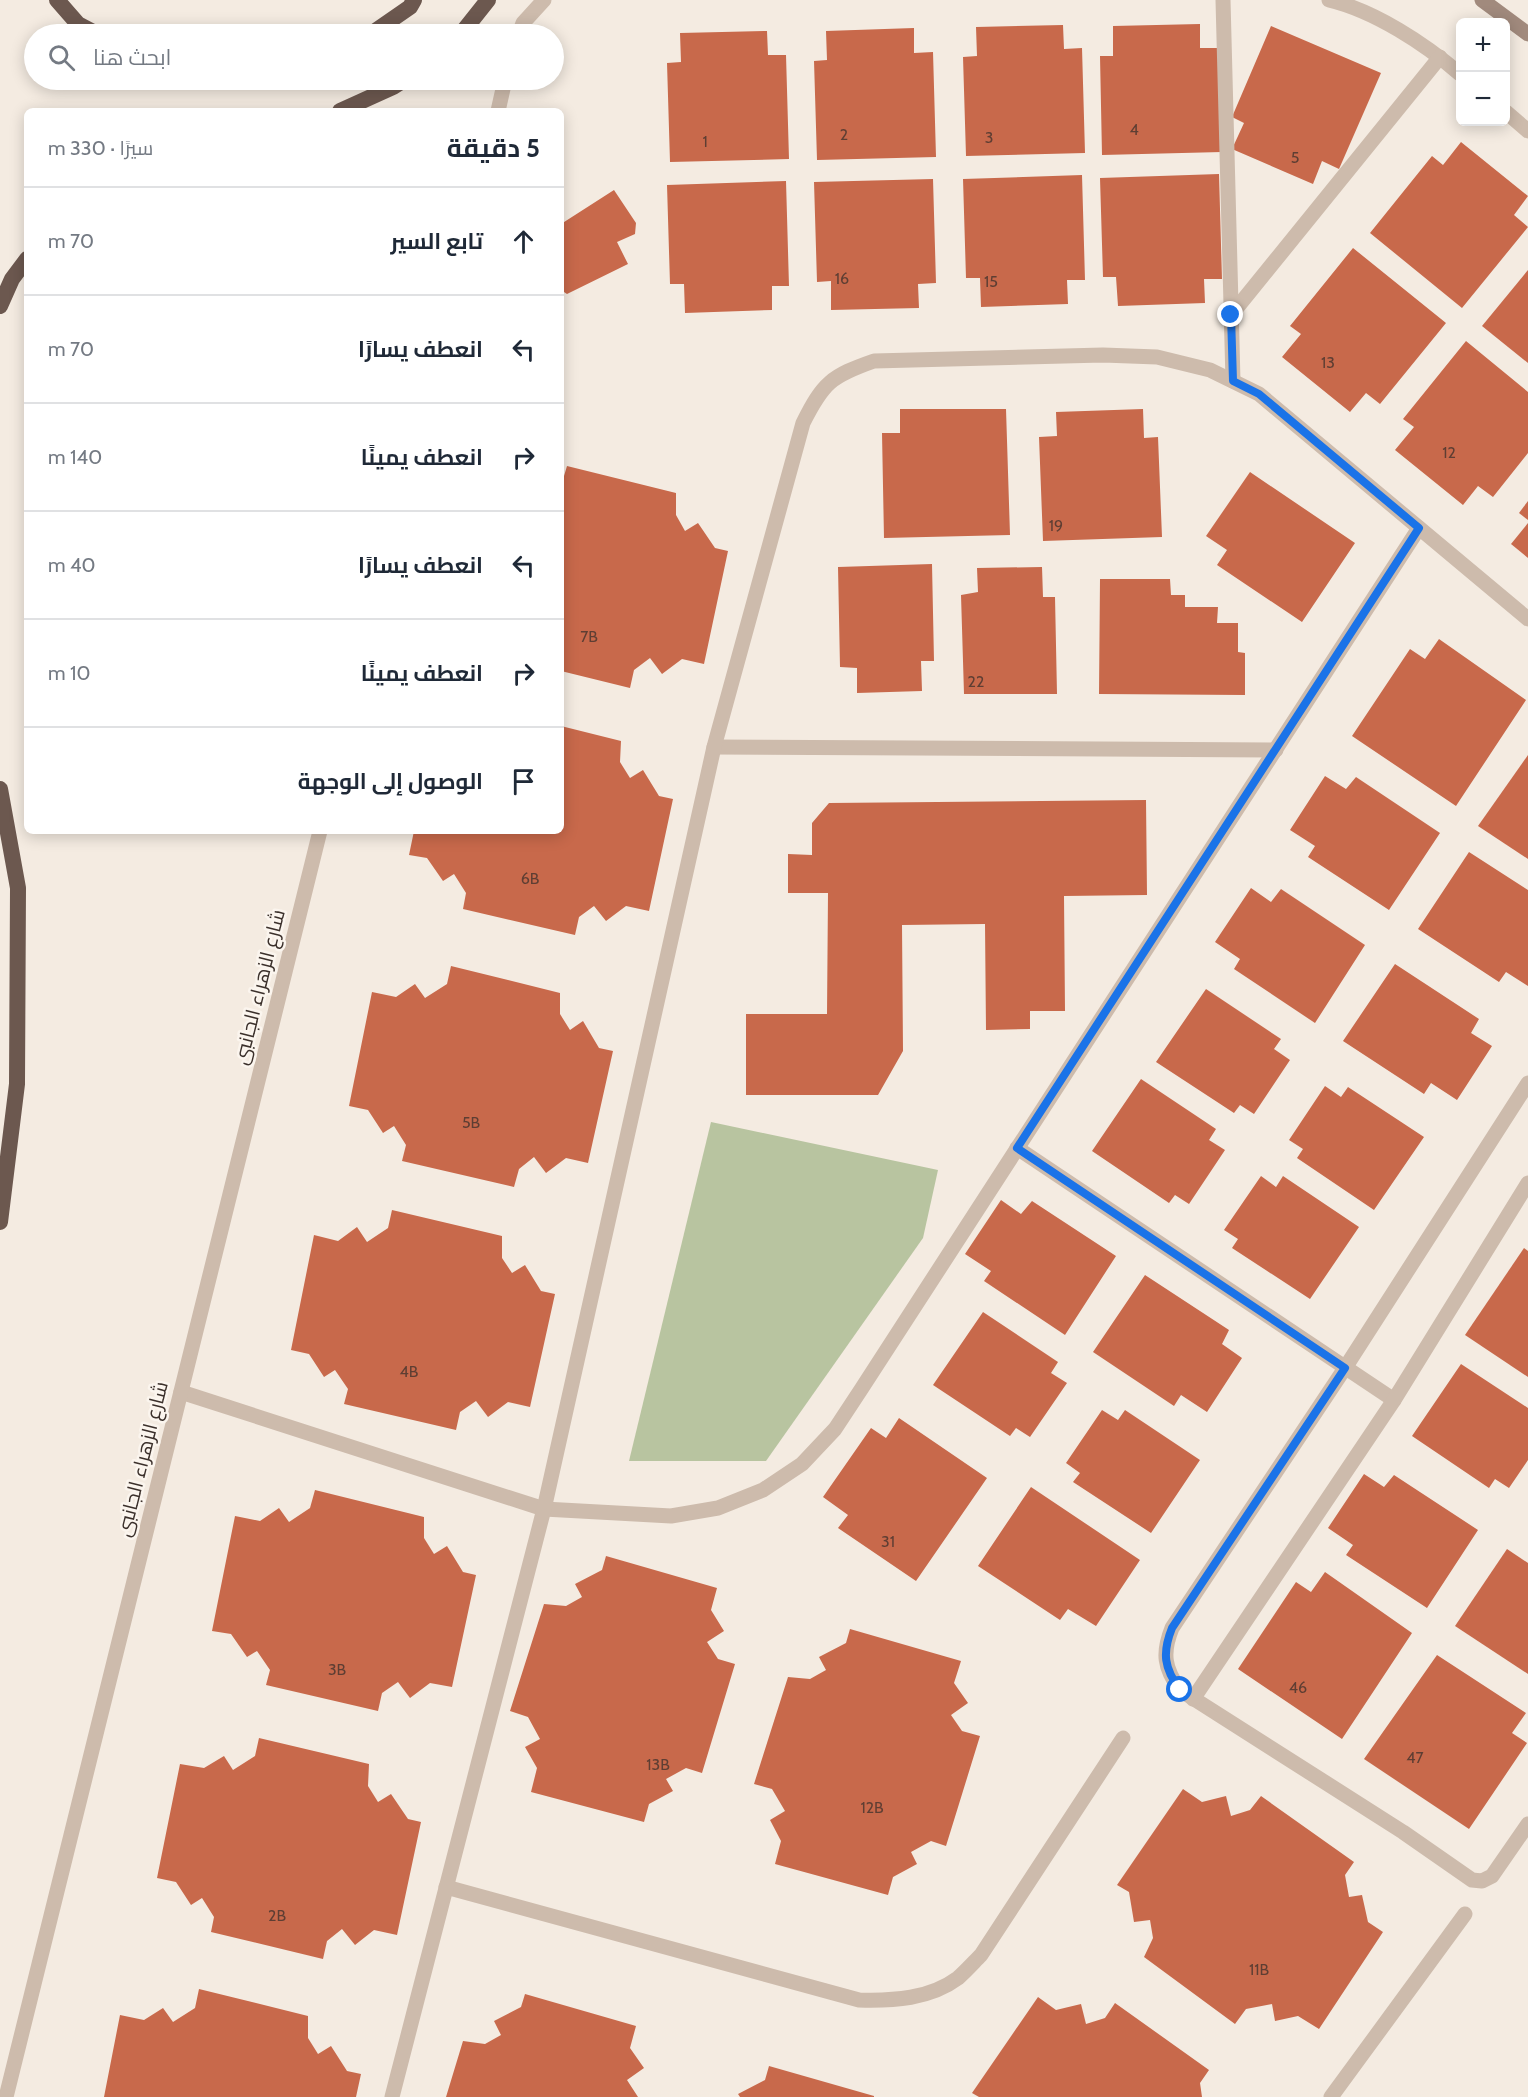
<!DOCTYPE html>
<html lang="ar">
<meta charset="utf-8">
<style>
body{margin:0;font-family:Cabin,Cairo,sans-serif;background:#f6f6f7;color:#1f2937;direction:rtl}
.controls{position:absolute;right:18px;top:18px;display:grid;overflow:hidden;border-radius:9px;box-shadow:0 3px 15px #0003}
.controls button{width:54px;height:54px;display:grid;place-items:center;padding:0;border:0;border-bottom:2px solid #e0e1e3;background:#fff;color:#1f2937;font:30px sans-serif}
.stop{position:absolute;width:18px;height:18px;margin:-14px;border:4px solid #1a73e8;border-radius:50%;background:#fff}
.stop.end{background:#1a73e8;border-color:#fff;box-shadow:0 2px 6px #0008}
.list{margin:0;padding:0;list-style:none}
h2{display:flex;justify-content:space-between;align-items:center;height:78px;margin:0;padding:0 24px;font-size:26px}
h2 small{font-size:20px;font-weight:400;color:#747a83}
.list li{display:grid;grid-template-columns:39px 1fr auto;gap:18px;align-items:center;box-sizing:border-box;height:108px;padding:0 24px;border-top:2px solid #e0e1e3}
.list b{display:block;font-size:22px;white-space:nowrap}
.list em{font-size:20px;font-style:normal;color:#747a83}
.icon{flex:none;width:33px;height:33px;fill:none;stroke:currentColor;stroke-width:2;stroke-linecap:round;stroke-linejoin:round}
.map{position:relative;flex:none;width:1528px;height:2097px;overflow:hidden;direction:ltr}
.search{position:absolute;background:#fff;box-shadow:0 3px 15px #0003;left:24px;top:24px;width:540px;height:66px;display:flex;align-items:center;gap:15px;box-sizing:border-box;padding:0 21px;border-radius:33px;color:#747a83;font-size:22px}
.panel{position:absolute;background:#fff;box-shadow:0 3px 15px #0003;left:24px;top:108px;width:540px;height:726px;border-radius:9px;direction:rtl}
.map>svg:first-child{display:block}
.green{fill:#b8c4a0}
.building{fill:#c8694b}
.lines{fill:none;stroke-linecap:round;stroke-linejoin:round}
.service{stroke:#cdbbac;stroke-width:15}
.minor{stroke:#cdbbac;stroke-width:15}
.secondary{stroke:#a18a7d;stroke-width:15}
.trunk{stroke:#6c584f;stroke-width:16}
.route{stroke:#1a73e8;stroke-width:8}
.labels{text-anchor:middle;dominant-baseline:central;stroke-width:5;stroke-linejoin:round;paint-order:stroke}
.number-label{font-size:16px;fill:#5e3e33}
.street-label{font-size:20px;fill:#3b302b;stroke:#fbf5ee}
</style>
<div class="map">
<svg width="1528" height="2097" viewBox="0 0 1528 2097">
<rect width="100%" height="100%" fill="#f4ebe1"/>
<path class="green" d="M711 1122 938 1170 923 1238 766 1461H629Z"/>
<g class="building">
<path d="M1200 24V48H1219L1222 152 1102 155 1100 56H1113V26Z"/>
<path d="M1063 25 1064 49 1082 48 1085 153 966 156 963 57 977 56 976 27Z"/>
<path d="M1271 26 1381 73 1339 169 1322 161 1313 184 1232 149 1244 123 1232 117Z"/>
<path d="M914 28V53L933 52 936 157 817 160 814 61 827 60 826 31Z"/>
<path d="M767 31 768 55H786L789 159 670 162 667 63 681 62 680 33Z"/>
<path d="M1461 142 1528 196 1514 215 1528 227 1462 308 1370 233 1432 156 1443 165Z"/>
<path d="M1219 174 1222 279H1204L1205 303 1118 306 1116 277H1103L1100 178Z"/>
<path d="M1082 175 1085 280H1067L1068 304 981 307 980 278H966L963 179Z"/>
<path d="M933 179 936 283 918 284 919 308 831 310V281L817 282 814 182Z"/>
<path d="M786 181 789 286H772V310L685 313 684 284H670L667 185Z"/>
<path d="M614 190 636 223 635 234 617 242 628 264 567 294 561 290V224Z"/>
<path d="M1353 248 1446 323 1380 404 1366 393 1350 412 1282 357 1301 334 1290 326Z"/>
<path d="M1528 270V363L1482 326Z"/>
<path d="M1466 341 1528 392V453L1493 497 1478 486 1463 505 1395 450 1414 427 1403 419Z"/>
<path d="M900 409H1006L1010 535 884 538 882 433H900Z"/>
<path d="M1143 409 1144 438 1158 437 1162 537 1043 541 1039 437 1057 436 1056 412Z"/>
<path d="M567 466 676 493V515L685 531 698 523 715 548 728 551 704 664 682 659 662 674 650 658 634 670 630 688 561 671V486Z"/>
<path d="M1250 472 1355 543 1302 622 1217 565 1227 550 1206 536Z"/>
<path d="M1528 501V520L1519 513Z"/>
<path d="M1528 523V558L1511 544Z"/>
<path d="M932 564 934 661H921L922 691 857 693V668L840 667 838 567Z"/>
<path d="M1042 567 1043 597H1055L1057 694H964L961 595 978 592 977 568Z"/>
<path d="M1100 579H1170L1171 595H1185V607H1218L1217 623H1238V652L1245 653V695L1099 694Z"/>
<path d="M1439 639 1526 700 1456 806 1352 736 1410 649 1425 659Z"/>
<path d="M561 726 621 741 620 762 630 778 643 770 659 796 673 799 649 911 626 906 606 921 594 906 579 917 575 935 463 909 466 893 454 874 443 881 427 858 409 855 414 831H561Z"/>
<path d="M1528 755V859L1478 826Z"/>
<path d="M1325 776 1346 789 1356 777 1440 833 1389 910 1308 857 1315 846 1290 830Z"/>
<path d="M1146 800 1147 895 1064 896 1065 1011H1030V1029L986 1030 985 924 902 925 903 1051 878 1095H746V1014H827L828 893H788V854L812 855V823L829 803Z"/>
<path d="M1469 852 1528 890V986L1506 972 1499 982 1418 929Z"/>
<path d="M1251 888 1271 902 1281 889 1365 945 1315 1023 1234 969 1240 959 1215 942Z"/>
<path d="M1395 964 1479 1019 1471 1033 1492 1046 1457 1100 1431 1083 1424 1094 1343 1041Z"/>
<path d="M451 966 560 993V1014L570 1030 583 1021 599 1048 613 1051 588 1163 566 1158 546 1173 534 1157 519 1169 514 1187 402 1161 406 1145 394 1126 383 1133 368 1110 349 1106 372 992 396 997 415 984 425 998 447 984Z"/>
<path d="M1206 989 1281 1039 1274 1049 1290 1060 1254 1114 1240 1105 1234 1113 1156 1062Z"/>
<path d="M1141 1079 1216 1129 1209 1140 1225 1150 1189 1204 1175 1195 1169 1203 1092 1151Z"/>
<path d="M1325 1086 1341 1097 1348 1087 1424 1137 1374 1210 1297 1158 1303 1149 1289 1140Z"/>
<path d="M1261 1176 1276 1187 1283 1176 1359 1227 1310 1299 1232 1248 1238 1239 1224 1230Z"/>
<path d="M1001 1200 1021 1214 1032 1201 1116 1256 1065 1335 984 1281 991 1271 965 1254Z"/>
<path d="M392 1210 502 1236V1258L512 1273 525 1265 541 1291 555 1294 530 1407 508 1402 488 1417 476 1401 460 1412 456 1430 344 1404 348 1389 335 1370 324 1377 309 1354 291 1350 314 1235 338 1241 357 1227 367 1242 388 1228Z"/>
<path d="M1524 1248 1528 1251V1377L1465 1335Z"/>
<path d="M1145 1275 1229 1330 1222 1344 1242 1358 1207 1412 1181 1395 1174 1406 1093 1352Z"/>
<path d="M983 1312 1058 1362 1051 1373 1067 1383 1030 1437 1016 1428 1010 1436 933 1385Z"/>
<path d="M1461 1364 1528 1408V1460L1509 1488 1495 1479 1489 1488 1412 1436Z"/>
<path d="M1102 1410 1118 1420 1125 1410 1200 1460 1151 1533 1073 1482 1080 1473 1066 1463Z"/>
<path d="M899 1418 987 1478 916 1581 838 1528 848 1515 823 1497 871 1428 886 1438Z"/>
<path d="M1364 1474 1384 1487 1394 1475 1478 1530 1427 1608 1346 1555 1353 1545 1328 1528Z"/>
<path d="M1031 1487 1140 1560 1096 1626 1068 1609 1060 1620 978 1566Z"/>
<path d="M315 1490 424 1517V1538L434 1554 447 1546 463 1572 476 1575 452 1687 430 1683 410 1698 398 1682 382 1693 378 1711 266 1685 270 1670 257 1651 247 1657 231 1634 212 1631 235 1516 260 1521 279 1508 289 1522 310 1508Z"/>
<path d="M1507 1549 1528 1563V1674L1455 1626Z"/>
<path d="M606 1556 717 1588 711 1610 724 1631 707 1642 718 1659 735 1664 702 1773 686 1768 666 1779 673 1791 649 1804 644 1822 531 1792 537 1768 525 1747 540 1739 528 1717 510 1711 544 1604 566 1606 582 1597 575 1584 602 1570Z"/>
<path d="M1325 1572 1412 1633 1342 1739 1238 1669 1296 1582 1311 1592Z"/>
<path d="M850 1629 961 1661 954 1683 968 1703 951 1715 962 1731 980 1736 946 1846 931 1841 911 1852 917 1864 893 1877 888 1895 775 1864 781 1841 770 1820 785 1811 772 1789 754 1784 788 1677 810 1679 826 1670 819 1657 846 1643Z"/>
<path d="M1437 1655 1526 1713 1512 1733 1527 1743 1469 1829 1364 1759Z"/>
<path d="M259 1738 369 1764 368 1786 378 1802 391 1794 408 1819 421 1822 397 1935 374 1930 355 1945 342 1929 327 1941 323 1959 211 1932 214 1917 202 1898 191 1905 176 1882 157 1878 180 1764 204 1768 224 1756 233 1770 255 1756Z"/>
<path d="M1183 1789 1202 1802 1226 1796 1231 1816 1250 1810 1261 1796 1354 1862 1345 1875 1349 1897 1362 1895 1368 1922 1383 1932 1319 2029 1298 2016 1275 2021 1272 2004 1246 2009 1235 2024 1144 1957 1153 1938 1150 1920 1134 1922 1129 1892 1117 1885Z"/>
<path d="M199 1989 308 2016V2038L318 2054 331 2046 347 2071 361 2074 356 2097H104L120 2015 144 2020 163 2008 173 2022 195 2008Z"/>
<path d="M525 1994 636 2026 630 2048 644 2068 627 2080 638 2097H446L463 2041 485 2044 501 2035 494 2021 521 2007Z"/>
<path d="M1038 1997 1056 2010 1081 2004 1086 2024 1105 2018 1115 2003 1209 2070 1200 2083 1202 2097H979L972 2093Z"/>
<path d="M769 2066 874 2096V2097H740L738 2094 765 2080Z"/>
</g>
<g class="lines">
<path class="service" d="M1223 0 1233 381"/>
<g class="minor">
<path d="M1329 0C1375 11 1425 44 1460 74"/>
<path d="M519 34 523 23 544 0"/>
<path d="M498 111 505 80"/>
<path d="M1506 112 1528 131"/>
<path d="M1231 315 1440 57"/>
<path d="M714 747 1276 750"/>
<path d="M1528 1083 1345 1368 1172 1628C1162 1653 1164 1668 1180 1690L1403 1832 1472 1880 1482 1881 1492 1876 1528 1824"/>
<path d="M1017 1148 1394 1400"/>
<path d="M181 1392 544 1509 671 1516 718 1508 763 1490 802 1464 835 1429 862 1388 1419 528"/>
<path d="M1193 1699 1394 1400 1528 1183"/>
<path d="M446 1887 859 2000C893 2001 930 1999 958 1978 966 1971 974 1962 981 1955L1123 1738"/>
<path d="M6 2097 320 831"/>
<path d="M392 2097 544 1509 714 747 803 423C823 383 831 376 874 361L1103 355 1157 357 1210 370 1259 394 1528 619"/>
<path d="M1331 2097 1465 1914"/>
</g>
<path class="secondary" d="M1482 0 1528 34"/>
<g class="trunk">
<path d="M57 0 78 24 97 34"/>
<path d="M371 34 410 7 414 0"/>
<path d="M461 34 488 0"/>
<path d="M340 111 393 87 404 80"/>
<path d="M0 306 12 279 27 259"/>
<path d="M0 789 18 888 17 1084 0 1222"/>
</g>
</g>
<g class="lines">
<path class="route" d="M1180 1690C1164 1668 1162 1653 1172 1628L1345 1368 1017 1148 1419 528 1259 394 1233 381 1231 315"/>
</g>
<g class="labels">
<g class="number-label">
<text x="1134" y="129">4</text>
<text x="844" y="134">2</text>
<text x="989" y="137">3</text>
<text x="705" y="141">1</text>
<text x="1295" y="157">5</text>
<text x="842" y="278">16</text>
<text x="991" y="281">15</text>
<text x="1328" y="362">13</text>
<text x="1449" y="452">12</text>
<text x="1056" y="525">19</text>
<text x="589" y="636">7B</text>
<text x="976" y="681">22</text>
<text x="530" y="878">6B</text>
<text x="471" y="1122">5B</text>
<text x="409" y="1371">4B</text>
<text x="888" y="1541">31</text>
<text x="337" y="1669">3B</text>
<text x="1298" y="1687">46</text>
<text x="1415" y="1757">47</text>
<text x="658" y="1764">13B</text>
<text x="872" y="1807">12B</text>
<text x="277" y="1915">2B</text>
<text x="1259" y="1969">11B</text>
</g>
<g class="street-label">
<text transform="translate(259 987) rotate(-76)">شارع الزهراء الجانبى</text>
<text transform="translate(142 1459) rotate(-76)">شارع الزهراء الجانبى</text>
</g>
</g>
</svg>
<div class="controls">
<button>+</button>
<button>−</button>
</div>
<div class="stop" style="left:1180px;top:1690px"></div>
<div class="stop end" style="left:1231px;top:315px"></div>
<div class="search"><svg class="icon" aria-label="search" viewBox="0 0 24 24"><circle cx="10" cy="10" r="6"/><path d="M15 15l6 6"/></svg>ابحث هنا</div>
<section class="panel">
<h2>5 دقيقة<small>سيرًا · 330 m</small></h2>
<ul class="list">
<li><svg class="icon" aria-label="ahead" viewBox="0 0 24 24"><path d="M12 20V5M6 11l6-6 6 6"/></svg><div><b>تابع السير</b></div><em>70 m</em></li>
<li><svg class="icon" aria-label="left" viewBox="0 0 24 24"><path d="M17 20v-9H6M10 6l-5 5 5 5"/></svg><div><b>انعطف يسارًا</b></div><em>70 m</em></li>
<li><svg class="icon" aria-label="right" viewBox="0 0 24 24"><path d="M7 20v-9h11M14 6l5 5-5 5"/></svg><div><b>انعطف يمينًا</b></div><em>140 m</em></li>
<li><svg class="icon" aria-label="left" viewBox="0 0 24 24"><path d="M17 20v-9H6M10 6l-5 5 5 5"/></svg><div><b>انعطف يسارًا</b></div><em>40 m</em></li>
<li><svg class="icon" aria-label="right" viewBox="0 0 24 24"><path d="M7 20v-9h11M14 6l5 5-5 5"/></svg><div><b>انعطف يمينًا</b></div><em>10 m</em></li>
<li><svg class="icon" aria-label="arrive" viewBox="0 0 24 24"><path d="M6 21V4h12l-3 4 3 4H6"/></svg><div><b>الوصول إلى الوجهة</b></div></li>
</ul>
</section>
</div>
